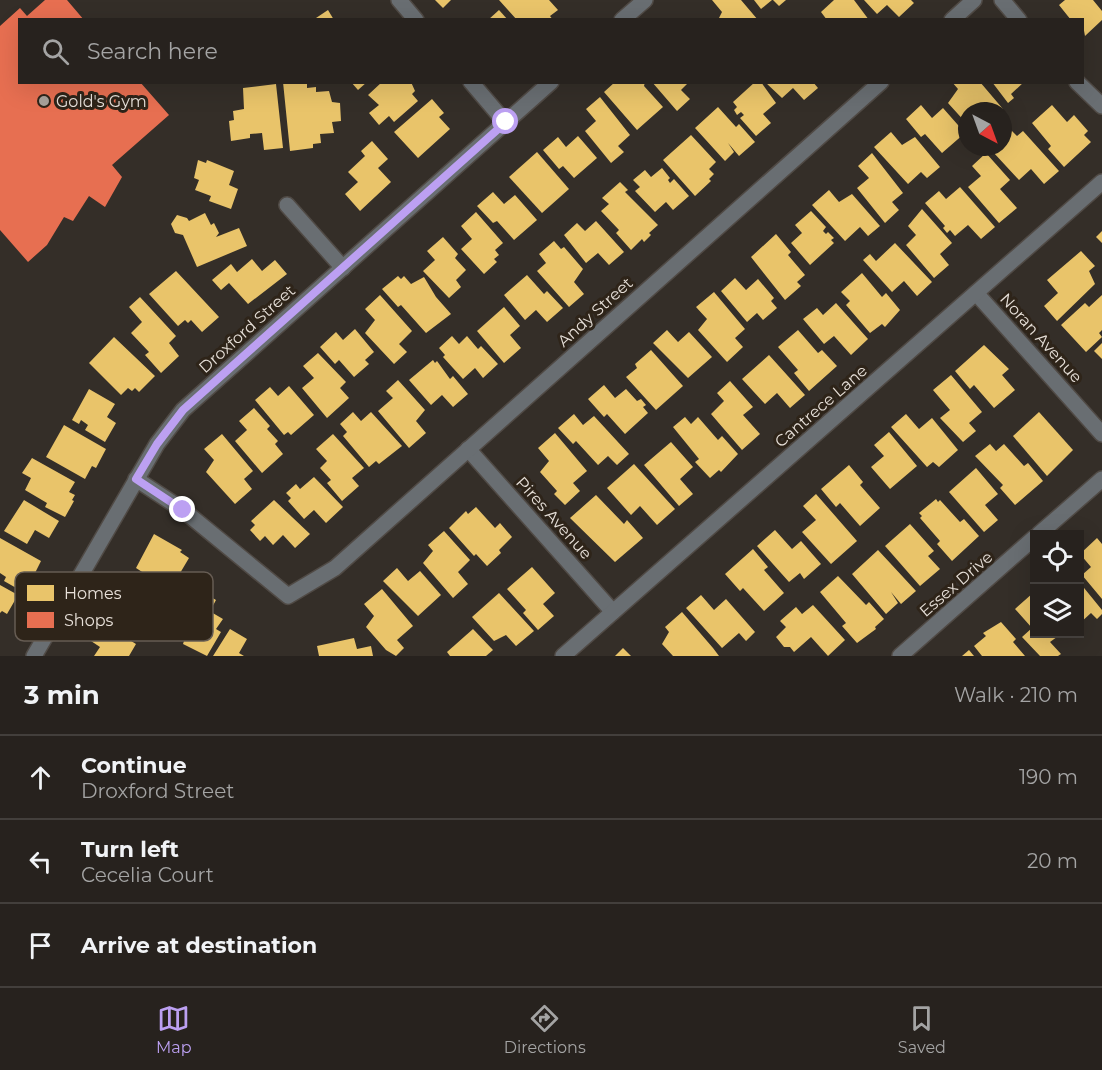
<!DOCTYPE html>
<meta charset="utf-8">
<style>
body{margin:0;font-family:Montserrat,sans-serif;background:#332f2b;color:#f1f3f6}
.controls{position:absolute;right:18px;bottom:18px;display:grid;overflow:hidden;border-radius:0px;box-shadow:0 6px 24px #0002}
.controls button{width:54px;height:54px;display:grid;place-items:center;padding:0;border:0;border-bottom:2px solid #433f3c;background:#27221e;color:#f1f3f6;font:30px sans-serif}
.compass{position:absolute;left:958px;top:102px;width:54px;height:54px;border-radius:50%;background:#27221e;box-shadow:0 6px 24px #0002;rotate:139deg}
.stop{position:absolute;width:18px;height:18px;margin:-14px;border:4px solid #bca0f2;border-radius:50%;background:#fff}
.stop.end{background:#bca0f2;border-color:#fff;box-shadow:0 2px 6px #0008}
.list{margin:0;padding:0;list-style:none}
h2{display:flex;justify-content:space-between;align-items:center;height:78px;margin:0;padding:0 24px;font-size:26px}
h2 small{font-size:20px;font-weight:400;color:#a4a4a4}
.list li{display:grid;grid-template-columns:39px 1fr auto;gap:18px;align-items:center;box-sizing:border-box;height:84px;padding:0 24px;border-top:2px solid #433f3c}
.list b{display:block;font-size:22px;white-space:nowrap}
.list p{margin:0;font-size:20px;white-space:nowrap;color:#a4a4a4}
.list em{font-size:20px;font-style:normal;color:#a4a4a4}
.icon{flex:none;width:33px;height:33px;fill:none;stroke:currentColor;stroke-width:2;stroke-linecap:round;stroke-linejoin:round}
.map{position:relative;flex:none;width:1102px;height:656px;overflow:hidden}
.search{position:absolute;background:#27221e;box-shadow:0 6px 24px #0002;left:18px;right:18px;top:18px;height:66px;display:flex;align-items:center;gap:15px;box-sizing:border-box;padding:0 21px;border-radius:0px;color:#a4a4a4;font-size:22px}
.sheet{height:330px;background:#27221e}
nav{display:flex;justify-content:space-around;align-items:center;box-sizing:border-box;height:84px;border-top:2px solid #433f3c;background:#27221e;font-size:16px;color:#a4a4a4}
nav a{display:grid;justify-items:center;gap:3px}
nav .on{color:#bca0f2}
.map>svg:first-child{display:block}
.homes{fill:#e9c46a}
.shops{fill:#e76f51}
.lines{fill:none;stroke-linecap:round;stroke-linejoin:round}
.street-casing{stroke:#504a45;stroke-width:18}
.street{stroke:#696e72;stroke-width:15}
.route{stroke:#bca0f2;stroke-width:8}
.poi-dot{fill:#a8a29b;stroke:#2e2419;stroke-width:2}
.labels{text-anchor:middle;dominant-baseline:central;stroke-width:6;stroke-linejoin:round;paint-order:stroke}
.poi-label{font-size:16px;fill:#e7e0d9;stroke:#2e2419;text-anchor:start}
.street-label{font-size:16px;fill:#e7e0d9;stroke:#2e2419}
.key{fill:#2e2419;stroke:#665c53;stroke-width:1.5}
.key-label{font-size:16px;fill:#e7e0d9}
</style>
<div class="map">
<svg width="1102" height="656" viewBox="0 0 1102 656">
<rect width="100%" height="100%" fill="#342e28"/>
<g class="homes">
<path d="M435 0H451L443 8Z"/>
<path d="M499 0H549L558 10 550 16 553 20H517Z"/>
<path d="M712 0H741L758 20H718L722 12Z"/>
<path d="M754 0H772L761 9Z"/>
<path d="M773 0H786L779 6Z"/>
<path d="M834 0H854L869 20H827L821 12Z"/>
<path d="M864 0H911L914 3 899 17 887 5 877 14Z"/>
<path d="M1065 0H1093L1102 11V20L1085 36 1082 20H1071L1059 5Z"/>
<path d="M328 10 334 20H313Z"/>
<path d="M499 10 508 20H488Z"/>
<path d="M283 82H307V88L316 87V92L329 91 332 102 340 103 341 121 332 122 334 133 320 134 321 143 313 144V148L290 151Z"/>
<path d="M351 82H367L358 90Z"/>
<path d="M382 82H411L415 91 412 94 418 101 394 122 389 116 379 125 369 113 379 105 368 95Z"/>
<path d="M615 82H645L644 86 663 107 637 130 604 92Z"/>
<path d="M652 82H689L681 90 690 99 677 111Z"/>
<path d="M755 82H761L776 103 763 114 771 123 756 136 740 118 744 115 741 112 737 115 734 110 737 107 733 102Z"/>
<path d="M765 82H813L818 88 804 100 793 88 782 98Z"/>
<path d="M952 82H980L1003 109 967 111V124L948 103 958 89Z"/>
<path d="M992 82H1024L1011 94 1014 98 1008 103Z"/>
<path d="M276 84 283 148 264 150 262 133 250 134V138L231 141 229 121 234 120 233 111 244 109 243 88Z"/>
<path d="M600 97 630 135 618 146 624 152 611 163 585 131 596 121 586 109Z"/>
<path d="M432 99 444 113 439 117 450 129 418 158 394 132Z"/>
<path d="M921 105 932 118 943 108 965 133 942 153 925 134 921 137 906 119Z"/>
<path d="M1052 105 1067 122 1074 115 1088 131 1084 135 1091 142 1064 167 1048 149 1051 146 1032 123Z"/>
<path d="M718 107 736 127 739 124 755 142 739 156 728 143 734 152 725 161 695 128Z"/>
<path d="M1008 127 1017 136 1023 131 1059 171 1044 184 1031 169 1019 180 993 152 995 151 991 147H1003V131Z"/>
<path d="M891 132 902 145 915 137 940 167 927 178 921 172 908 184 874 147Z"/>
<path d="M691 135 716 162 709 169 714 174 709 179 711 181 695 196 663 160Z"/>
<path d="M578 136 597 158 574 178 563 166 559 169 543 150 558 137 566 147Z"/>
<path d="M372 141 388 159 378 168 391 182 360 211 345 194 358 182 348 172 365 156 361 151Z"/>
<path d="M537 152 569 189 542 213 509 177Z"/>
<path d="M872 153 903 193 892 202 899 210 885 223 857 188 869 178 858 166Z"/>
<path d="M986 153 1010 180 1000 189 1017 208 999 223 968 187 981 176 972 166Z"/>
<path d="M198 160 206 163 207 160 234 171 229 185 238 189 231 209 209 201 211 196 195 190 199 180 194 178Z"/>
<path d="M662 168 670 178 668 180 670 183 674 179 689 196 673 210 666 202 655 212 635 191 640 187 633 180 645 170 651 177Z"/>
<path d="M620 182 628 190 625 192 658 225 649 233 651 235 644 242 642 239 631 250 616 233 619 230 601 211 609 204 602 198Z"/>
<path d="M960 187 995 227 981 239 968 225 955 236 950 230 947 233 943 228 945 226 925 203 939 191 946 199Z"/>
<path d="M829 190 839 202 852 194 880 226 868 236 860 227 845 241 812 205Z"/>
<path d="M493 192 504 204 515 195 537 220 514 240 497 221 493 223 477 206Z"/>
<path d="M922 209 952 243 940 254 949 265 934 278 906 245 916 235 908 226Z"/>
<path d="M811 211 826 227 823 231 826 234 828 232 834 238 831 240 834 243 810 265 791 243 802 233 795 225Z"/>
<path d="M476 212 503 243 495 250 499 255 494 259 497 262 484 274 461 249 472 239 461 226Z"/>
<path d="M205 213 211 225 214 223 219 233 216 237 239 228 247 246 197 267 183 235 175 233 171 224 177 215 187 218 189 221Z"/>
<path d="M596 221 624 252 609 265 598 253 586 263 564 235 577 223 585 231Z"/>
<path d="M1102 231V243L1096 237Z"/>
<path d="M776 234 791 252 788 255 805 275 797 282 801 286 785 300 751 257Z"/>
<path d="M443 237 458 254 455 258 466 270 456 280 461 287 449 298 423 271 435 260 427 251Z"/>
<path d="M554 241 561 249 564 247 583 269 574 282 584 294 569 307 537 271 546 263 539 254Z"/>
<path d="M895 243 932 282 917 296 904 281 892 292 863 260 870 254 876 261Z"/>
<path d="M1081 251 1095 266 1089 271 1095 284 1057 321 1044 306 1058 293 1047 280Z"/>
<path d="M252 259 262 271 275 260 287 274 248 304 229 283 221 290 212 280 231 264 237 272Z"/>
<path d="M176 271 219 317 202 332 191 320 188 323 185 320 178 326 149 294Z"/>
<path d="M862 273 882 297 886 293 900 310 885 327 882 324 870 333 846 305 850 301 841 292Z"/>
<path d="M527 275 544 294 547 291 563 308 547 322 536 310 525 320 504 295Z"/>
<path d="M398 276 401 279 404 276 411 284 424 277 436 297 451 314 426 333 401 305 398 307 382 289Z"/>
<path d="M735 278 746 290 758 279 774 298 771 301 777 308 763 320 757 313 747 322 721 291Z"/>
<path d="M714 292 745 329 735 338 743 347 727 362 698 330 707 319 696 307Z"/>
<path d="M380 295 412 331 399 344 407 352 394 364 365 333 375 320 365 309Z"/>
<path d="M1102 295V330L1099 333 1102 337 1086 352 1061 325 1085 303 1089 307Z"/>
<path d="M140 297 176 336 169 343 179 356 161 373 145 355 149 352 131 333 142 322 129 307Z"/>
<path d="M836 303 868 339 851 355 834 336 824 344 803 319 817 308 823 315Z"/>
<path d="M504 307 520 326 510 335 521 348 504 363 477 331Z"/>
<path d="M355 329 374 352 365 360 369 364 354 377 339 360 335 364 320 347 336 332 343 340Z"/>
<path d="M667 330 678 342 689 332 712 357 688 378 653 343Z"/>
<path d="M798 330 818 353 822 350 837 366 809 391 794 373 798 370 778 347Z"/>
<path d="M452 336 459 344 467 336 478 349 481 346 498 364 483 378 475 368 463 379 443 357 445 355 439 348Z"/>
<path d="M114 337 155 376 139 392 135 388 132 391 128 388 121 395 89 363Z"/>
<path d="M1102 343V359L1094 351Z"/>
<path d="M984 345 1009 369 1002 375 1015 390 994 408 974 385 970 389 955 371Z"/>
<path d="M651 350 683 386 656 410 626 377 637 368 635 364Z"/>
<path d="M318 353 346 382 340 388 349 398 327 418 302 388 314 378 303 366Z"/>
<path d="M769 355 805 395 790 408 777 393 765 404 742 379Z"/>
<path d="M433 360 435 363 437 361 450 379 453 376 468 394 453 407 442 395 431 405 409 380Z"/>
<path d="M951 375 982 412 969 423 976 431 963 442 940 418 950 410 933 390Z"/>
<path d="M398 380 425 410 416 421 426 433 409 448 378 411 393 398 386 391Z"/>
<path d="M730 381 753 407 743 415 760 434 742 450 711 414 724 401 717 393Z"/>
<path d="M604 385 615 398 626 389 637 401 641 399 646 405 643 407 648 413 625 434 607 414 604 417 588 399Z"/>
<path d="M289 386 314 415 291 435 288 432 284 435 255 400 270 387 278 396Z"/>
<path d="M89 389 115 404 107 417 116 423 105 442 85 430 88 425 81 420 79 424 72 420Z"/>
<path d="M254 408 270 426 267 429 278 441 275 444 283 454 262 473 235 441 247 430 239 421Z"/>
<path d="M353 412 361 421 371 412 402 446 379 464 376 461 369 467 343 436 347 432 340 424Z"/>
<path d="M1039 412 1073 450 1047 476 1013 436Z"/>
<path d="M574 414 583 425 594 416 629 454 617 465 608 456 598 465 576 441 573 444 558 428Z"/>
<path d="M906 414 919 429 932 418 958 450 939 467 933 462 927 467 891 427Z"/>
<path d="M685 417 691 424 698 417 718 440 722 436 738 454 721 472 719 470 710 478 695 462 699 459 673 427Z"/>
<path d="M64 425 106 449 96 468 92 466 85 479 46 457Z"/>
<path d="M889 432 917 466 890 489 871 467 884 456 874 445Z"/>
<path d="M555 433 587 471 573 483 580 491 565 505 554 494 557 491 540 472 549 461 538 448Z"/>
<path d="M222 434 253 471 244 479 252 489 235 504 206 472 214 460 204 449Z"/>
<path d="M333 434 364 468 352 478 359 486 342 501 327 483 331 480 320 468 327 461 316 449Z"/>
<path d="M671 442 693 467 680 479 693 494 679 506 644 465Z"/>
<path d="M990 444 996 451 1004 444 1024 466 1028 463 1043 481 1015 505 1000 488 1003 485 975 456Z"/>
<path d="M32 458 75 482 69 492 75 495 72 500 74 501 65 517 45 507 47 503 25 490 31 478 22 473Z"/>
<path d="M634 464 675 509 657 525 640 506 631 515 607 488Z"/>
<path d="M849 465 863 482 860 485 880 508 860 526 840 503 836 507 821 489Z"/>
<path d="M976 468 998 494 985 505 998 520 984 532 949 492Z"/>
<path d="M314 477 343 507 326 523 314 510 304 519 288 501 291 498 286 493 296 484 300 489Z"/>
<path d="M816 494 857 541 831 564 802 532 816 520 803 506Z"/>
<path d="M596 495 624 524 627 520 643 538 615 562 570 518Z"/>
<path d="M936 499 938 502 940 500 960 522 964 519 979 536 952 561 937 544 940 541 920 518 922 516 919 513Z"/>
<path d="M24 500 59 521 49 538 35 530 27 544 4 531Z"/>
<path d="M274 500 310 534 295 548 283 535 273 545 265 536 260 541 250 530 255 525 251 521Z"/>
<path d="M476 507 495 528 500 523 512 537 499 550 501 553 487 566 476 554 474 556 449 528 466 511 468 514Z"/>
<path d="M910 524 934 551 928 556 940 569 920 586 885 546Z"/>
<path d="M775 530 792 549 801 541 821 564 804 579 800 573 789 582 757 546Z"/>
<path d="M444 531 470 560 458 572 468 584 453 598 423 563 433 551 428 545Z"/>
<path d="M154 534 182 550 180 552 189 558 170 590 136 568Z"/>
<path d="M0 538 41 561 25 593 4 581 6 577 0 573Z"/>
<path d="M1097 538 1102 544V599L1082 575 1091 567 1080 554Z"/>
<path d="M753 549 768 567 764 570 784 593 764 611 743 588 740 591 725 574Z"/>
<path d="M878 550 916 591 901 604 891 592 898 603 886 614 852 574Z"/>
<path d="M532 567 555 593 543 604 554 616 538 630 523 613 526 610 507 589Z"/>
<path d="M397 568 408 581 420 571 441 595 418 616 383 581Z"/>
<path d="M838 576 866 605 869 602 884 619 875 627 876 629 857 643 842 626 846 623 820 592Z"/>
<path d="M1080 583 1102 610V614L1097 619 1091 613 1080 623Z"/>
<path d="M0 585 18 595 7 614 2 611 0 613Z"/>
<path d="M196 588 216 600 208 615 211 612 223 619 216 629 221 632 207 656 183 644 187 632 176 625Z"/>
<path d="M382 589 413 626 397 640 404 648 396 656 386 650 366 627 374 616 364 604Z"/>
<path d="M499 593 534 631 516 646 506 635 494 641 472 617Z"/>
<path d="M1033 593 1034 634H1061L1050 642 1061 654 1058 656H1040L1022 637 1032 628 1015 609Z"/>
<path d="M701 595 714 610 726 599 755 632 746 641 739 633 722 648 686 608Z"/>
<path d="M813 605 845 640 828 656 811 637 794 652 790 647H784L776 637 786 627 780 621 796 607 802 614Z"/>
<path d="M682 612 713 648 719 656H673L662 644 669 632 665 627Z"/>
<path d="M1001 622 1016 639 1013 642 1025 656H982L974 646 986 636 983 633Z"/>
<path d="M102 623 136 644 129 656H94L100 647 91 641Z"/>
<path d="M230 629 247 639 239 653 244 656H213Z"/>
<path d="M473 629 493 650 486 656H450L447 652Z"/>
<path d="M354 638 357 649 371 646 373 656H319L317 646Z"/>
<path d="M623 648 631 656H615Z"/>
<path d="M969 650 974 656H962Z"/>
</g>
<path class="shops" d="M45 0H67L84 20H20V82H140L169 115 112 165 122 177 105 207 89 196 73 221 64 217 47 245 28 262 0 230V26L20 8 27 16Z"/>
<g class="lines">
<g class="street-casing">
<g id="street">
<path d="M399 0 416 20"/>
<path d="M1002 0 1019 20"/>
<path d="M622 20 645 0"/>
<path d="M952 20 974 0"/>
<path d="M471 82 505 122"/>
<path d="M1077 82 1102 106"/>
<path d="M287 205 343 268"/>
<path d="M976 293 1102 434"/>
<path d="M468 449 613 612"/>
<path d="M136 479 183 510 288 596 335 568 881 82"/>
<path d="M1039 534 1102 479"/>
<path d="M34 656 157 444 183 410 551 82"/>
<path d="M563 656 1102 182"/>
<path d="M900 656 1034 538"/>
</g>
</g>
<use href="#street" class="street"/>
</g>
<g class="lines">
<path class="route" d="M183 510 136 479 157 444 183 410 506 122"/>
</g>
<circle class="poi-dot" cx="44" cy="101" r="6"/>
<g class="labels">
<g class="poi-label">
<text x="56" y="101">Gold's Gym</text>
</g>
<g class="street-label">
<text transform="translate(595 312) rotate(-42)">Andy Street</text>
<text transform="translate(247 329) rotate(-42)">Droxford Street</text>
<text transform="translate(1041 338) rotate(48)">Noran Avenue</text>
<text transform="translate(821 406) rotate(-41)">Cantrece Lane</text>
<text transform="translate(554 518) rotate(48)">Pires Avenue</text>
<text transform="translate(956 584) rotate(-41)">Essex Drive</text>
</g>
</g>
<rect x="15" y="572" width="198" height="69" rx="9" class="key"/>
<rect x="27" y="585" width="27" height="16" fill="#e9c46a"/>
<rect x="27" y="612" width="27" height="16" fill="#e76f51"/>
<g class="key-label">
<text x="64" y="599">Homes</text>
<text x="64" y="626">Shops</text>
</g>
</svg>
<div class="controls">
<button><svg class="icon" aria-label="locate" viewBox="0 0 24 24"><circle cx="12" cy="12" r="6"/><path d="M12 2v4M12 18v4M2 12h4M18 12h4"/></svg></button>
<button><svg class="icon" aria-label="layers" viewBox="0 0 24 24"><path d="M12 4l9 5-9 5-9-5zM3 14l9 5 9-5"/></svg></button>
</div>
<svg class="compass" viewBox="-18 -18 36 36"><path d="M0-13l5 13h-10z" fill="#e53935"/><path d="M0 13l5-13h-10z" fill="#a4a4a4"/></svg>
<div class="stop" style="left:506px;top:122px"></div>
<div class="stop end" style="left:183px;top:510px"></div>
<div class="search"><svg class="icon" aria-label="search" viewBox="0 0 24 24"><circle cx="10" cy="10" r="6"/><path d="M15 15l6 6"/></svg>Search here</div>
</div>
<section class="sheet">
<h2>3 min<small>Walk · 210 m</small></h2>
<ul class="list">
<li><svg class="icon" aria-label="ahead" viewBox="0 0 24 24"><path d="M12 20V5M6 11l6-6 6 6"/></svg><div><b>Continue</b><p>Droxford Street</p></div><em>190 m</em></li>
<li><svg class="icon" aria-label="left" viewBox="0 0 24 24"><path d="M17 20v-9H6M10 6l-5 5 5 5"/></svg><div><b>Turn left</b><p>Cecelia Court</p></div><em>20 m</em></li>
<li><svg class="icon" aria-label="arrive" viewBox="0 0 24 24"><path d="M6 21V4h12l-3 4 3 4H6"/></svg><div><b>Arrive at destination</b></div></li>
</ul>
</section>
<nav>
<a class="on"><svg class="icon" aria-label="map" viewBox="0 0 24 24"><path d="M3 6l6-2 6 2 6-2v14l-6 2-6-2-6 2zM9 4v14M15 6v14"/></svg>Map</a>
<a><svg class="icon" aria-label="directions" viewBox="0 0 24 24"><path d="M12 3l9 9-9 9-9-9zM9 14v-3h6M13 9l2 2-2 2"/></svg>Directions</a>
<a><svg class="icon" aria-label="saved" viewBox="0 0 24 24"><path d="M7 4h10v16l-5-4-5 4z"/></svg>Saved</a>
</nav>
